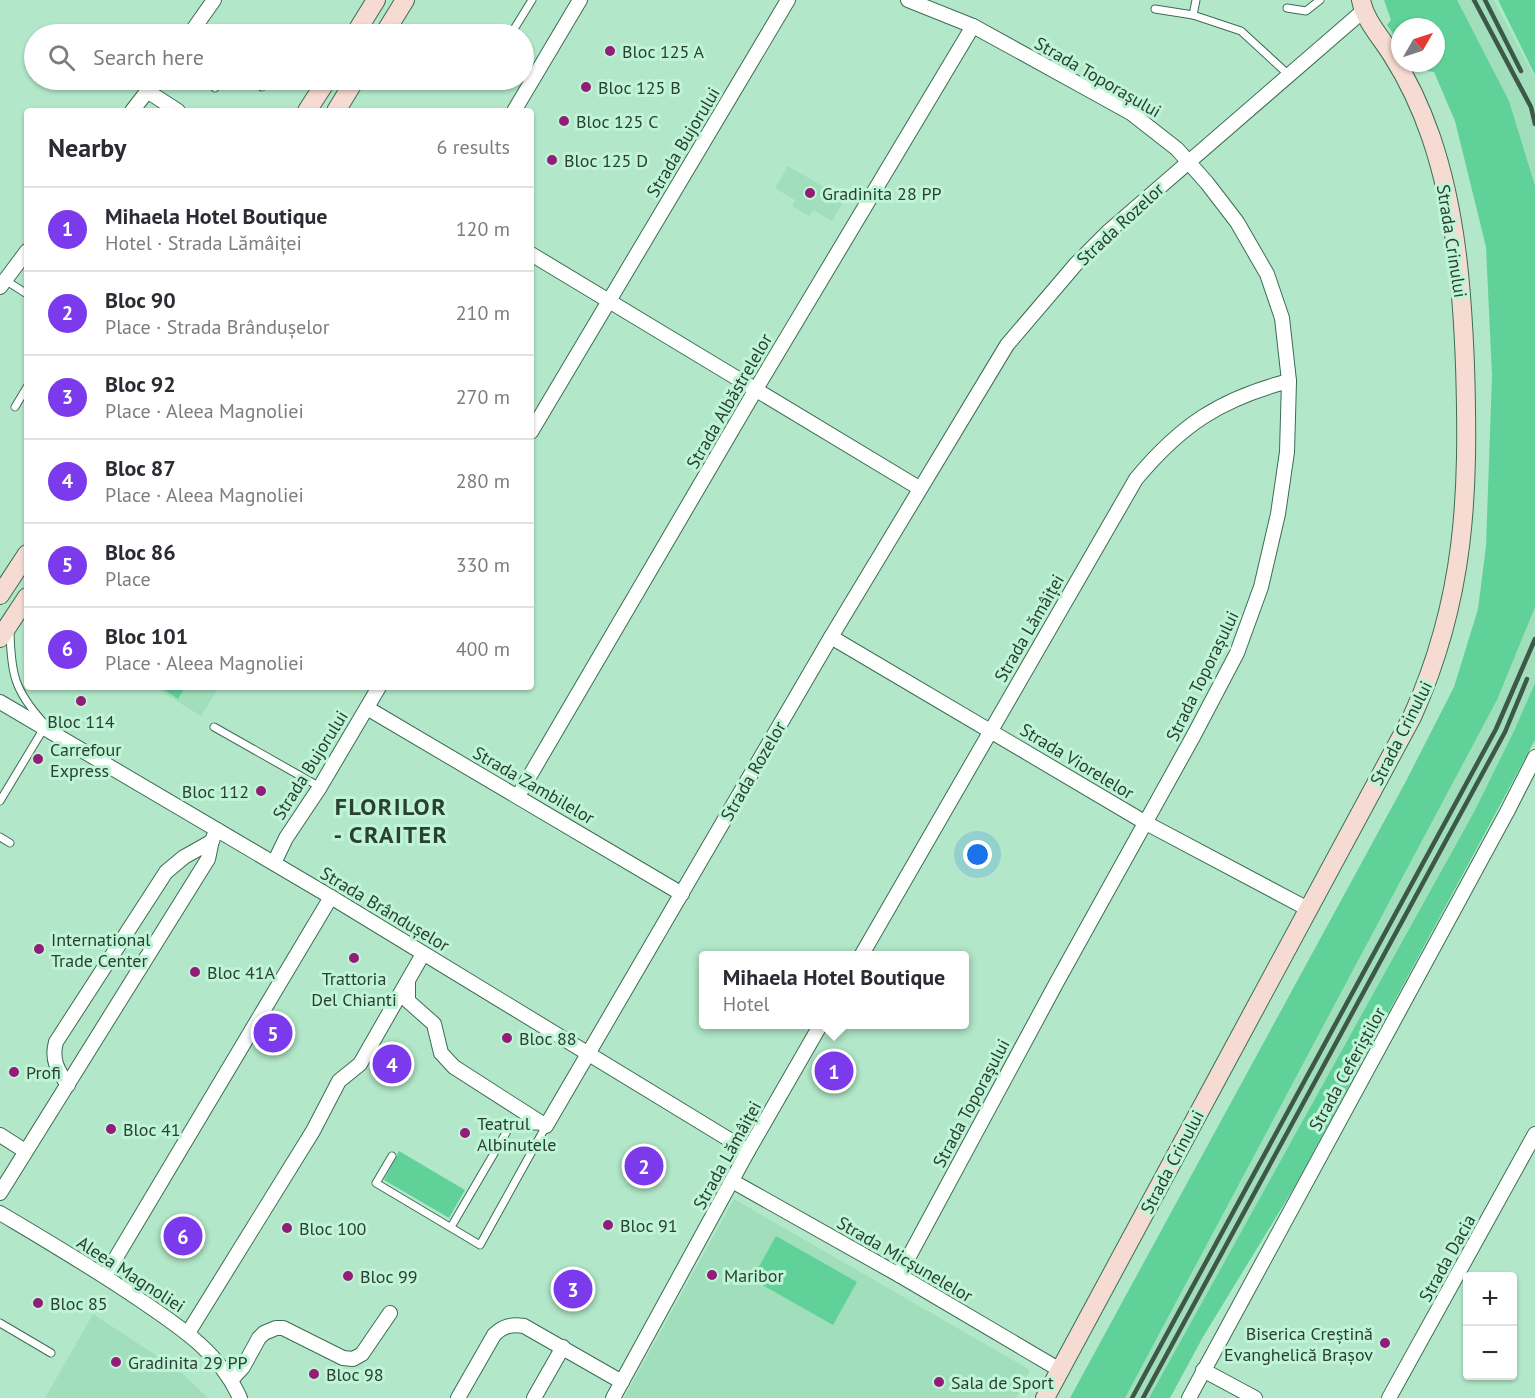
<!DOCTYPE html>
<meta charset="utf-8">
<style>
body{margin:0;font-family:"PT Sans",sans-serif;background:#f2f2f3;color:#2b2b33}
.controls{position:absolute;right:18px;bottom:18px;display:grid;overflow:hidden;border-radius:6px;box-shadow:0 2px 4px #0004}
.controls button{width:54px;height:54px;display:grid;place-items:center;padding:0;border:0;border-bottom:2px solid #e1e1e2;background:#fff;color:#2b2b33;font:30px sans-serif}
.compass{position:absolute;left:1391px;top:18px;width:54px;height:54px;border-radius:50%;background:#fff;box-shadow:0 2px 4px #0004;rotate:51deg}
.you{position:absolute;left:978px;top:855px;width:21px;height:21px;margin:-15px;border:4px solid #fff;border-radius:50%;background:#1a73e8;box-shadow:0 0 0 9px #1a73e833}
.badge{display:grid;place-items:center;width:39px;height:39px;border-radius:50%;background:#7c3aed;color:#fff;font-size:20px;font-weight:700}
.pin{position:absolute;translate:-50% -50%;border:3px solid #fff;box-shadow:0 2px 6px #0006}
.popup{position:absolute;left:699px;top:951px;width:270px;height:78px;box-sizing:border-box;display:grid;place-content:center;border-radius:6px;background:#fff;filter:drop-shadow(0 2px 4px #0005);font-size:20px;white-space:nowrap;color:#7c7c81}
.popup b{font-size:22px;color:#2b2b33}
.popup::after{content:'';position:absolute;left:50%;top:100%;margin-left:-12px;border:12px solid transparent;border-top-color:#fff}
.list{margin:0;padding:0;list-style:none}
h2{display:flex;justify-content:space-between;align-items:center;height:78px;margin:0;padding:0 24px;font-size:26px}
h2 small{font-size:20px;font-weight:400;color:#7c7c81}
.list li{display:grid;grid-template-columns:39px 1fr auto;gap:18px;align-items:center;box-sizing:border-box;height:84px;padding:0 24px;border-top:2px solid #e1e1e2}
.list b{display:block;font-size:22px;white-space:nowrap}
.list p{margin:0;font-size:20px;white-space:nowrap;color:#7c7c81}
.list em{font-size:20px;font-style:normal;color:#7c7c81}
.icon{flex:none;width:33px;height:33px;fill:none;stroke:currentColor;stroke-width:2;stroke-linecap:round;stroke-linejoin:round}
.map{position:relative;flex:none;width:1535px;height:1398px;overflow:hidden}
.search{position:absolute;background:#fff;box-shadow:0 2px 4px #0004;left:24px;top:24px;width:510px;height:66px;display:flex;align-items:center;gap:15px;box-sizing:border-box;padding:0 21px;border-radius:33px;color:#7c7c81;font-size:22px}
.panel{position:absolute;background:#fff;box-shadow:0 2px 4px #0004;left:24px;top:108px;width:510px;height:582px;border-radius:6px}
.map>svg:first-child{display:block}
.built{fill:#a1debb}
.green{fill:#60d299}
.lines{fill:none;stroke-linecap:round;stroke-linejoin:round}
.lane-casing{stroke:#3c6d53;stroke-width:9}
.street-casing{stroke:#3c6d53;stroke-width:16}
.secondary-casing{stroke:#3c6d53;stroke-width:20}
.lane{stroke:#fff;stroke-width:7}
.street{stroke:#fff;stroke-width:14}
.secondary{stroke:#f6dbd2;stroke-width:18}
.rail{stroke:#3d5749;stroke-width:4.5}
.poi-dot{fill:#931c78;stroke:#bff5d6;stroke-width:2}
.labels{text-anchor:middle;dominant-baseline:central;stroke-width:6;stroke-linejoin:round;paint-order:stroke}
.poi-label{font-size:18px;fill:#2a4034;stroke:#bff5d6;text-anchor:start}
.street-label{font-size:18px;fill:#2a4034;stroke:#bff5d6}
.district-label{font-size:24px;font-weight:bold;letter-spacing:1.5px;fill:#2a4034;stroke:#bff5d6}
</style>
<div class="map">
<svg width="1535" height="1398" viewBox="0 0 1535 1398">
<rect width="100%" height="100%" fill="#b2e8c9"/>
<g class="built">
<path d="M1446 0H1494L1535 78V246Z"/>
<path d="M788 166 845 199 832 221 813 210 809 216 792 206 795 200 775 188Z"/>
<path d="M1535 543V683L1514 731 1474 812 1149 1398H1125L1497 700Z"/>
<path d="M154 687H219L201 716Z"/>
<path d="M734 1199 1030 1370 1016 1398H624Z"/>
<path d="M93 1314 180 1371 208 1398H45Z"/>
</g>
<g class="green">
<path d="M1384 0H1457L1509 101 1535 186V607L1497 700 1125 1398H1070L1405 783 1454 687 1478 609 1486 546 1492 376 1486 247 1455 121 1434 72 1420 70 1415 63H1436V27H1400V43L1387 25 1391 20Z"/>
<path d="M1498 0H1535V75Z"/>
<path d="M1535 683V740L1295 1186 1203 1337 1170 1398H1149L1474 812 1514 731Z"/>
<path d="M160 687H185L178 699Z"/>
<path d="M399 1151 465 1190 449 1218 384 1180Z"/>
<path d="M776 1236 857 1282 833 1325 752 1279Z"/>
</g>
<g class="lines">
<g class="lane-casing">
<g id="lane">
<path d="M1287 8 1306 11 1320 0"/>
<path d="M1155 9 1193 15 1196 0"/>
<path d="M1193 15 1241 31 1290 76"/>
<path d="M511 34 532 0"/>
<path d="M524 69 535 76"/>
<path d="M209 80 215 88"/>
<path d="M250 80 262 87"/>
<path d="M5 280 27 294"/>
<path d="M15 407 27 387"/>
<path d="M10 631C11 673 14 690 43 722"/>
<path d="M214 727 320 787"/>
<path d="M0 801 44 728"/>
<path d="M0 837 10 843"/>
<path d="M392 1156 376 1183C411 1204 445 1224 480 1245L546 1126H510L451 1227"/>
<path d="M0 1323 51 1353"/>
</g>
</g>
<g class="street-casing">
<g id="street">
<path d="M190 34 214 0"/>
<path d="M147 91 178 111"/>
<path d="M132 111 156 80"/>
<path d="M514 111 580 0"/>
<path d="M531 254 919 488"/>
<path d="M0 287 27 251"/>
<path d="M531 432 788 0"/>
<path d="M831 637 1146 823 1308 909"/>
<path d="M0 702 331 897 748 1151"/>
<path d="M367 708 682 894"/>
<path d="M518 796 759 384 973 26"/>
<path d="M274 863 286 838 320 787 379 687"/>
<path d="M861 956 1136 479C1181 425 1220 399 1289 381"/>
<path d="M408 981V1001L434 1024 441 1053 454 1067 546 1126 831 637 1007 345 1076 264 1109 231 1363 11"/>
<path d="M68 1085C58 1071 51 1060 56 1042L166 872 184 857 209 843"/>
<path d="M0 1135 25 1151"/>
<path d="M732 1181 899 1275 1060 1370"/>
<path d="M0 1193 208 859C211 847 210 841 217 830"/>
<path d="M0 1213C47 1241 95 1269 140 1300 180 1327 220 1353 240 1398"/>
<path d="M899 1275 1058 980 1194 735 1237 653 1261 587 1278 514 1287 452 1289 381 1282 318 1267 274 1237 222 1207 183 1177 149 1131 113 1084 87 973 26 908 0"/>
<path d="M105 1276 331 897"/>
<path d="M188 1333 313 1131 339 1081 360 1064 423 954"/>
<path d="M1203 1370 1255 1398"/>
<path d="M232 1379 243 1367 259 1338 264 1333 276 1328H283L343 1358 353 1359 362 1354 390 1313"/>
<path d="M458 1398 494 1335C503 1326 511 1324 524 1326L622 1382"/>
<path d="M534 1398 563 1347"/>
<path d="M613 1398 748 1151 821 1024"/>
<path d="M1189 1398 1507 812 1535 757"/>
<path d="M1389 1398 1535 1134"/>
</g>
</g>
<g class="secondary-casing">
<g id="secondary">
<path d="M355 34 376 0"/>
<path d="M384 34 405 0"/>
<path d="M307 111 327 80"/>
<path d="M336 111 355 80"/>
<path d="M0 595 27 554"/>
<path d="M0 638 27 597"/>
<path d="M1045 1398 1412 717C1466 598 1469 493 1465 365 1462 288 1456 210 1431 137 1421 108 1408 80 1392 55 1381 37 1365 21 1361 0"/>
</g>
</g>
<use href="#lane" class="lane"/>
<use href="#street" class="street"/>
<use href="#secondary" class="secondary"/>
<g class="rail">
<path d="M1474 0 1531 107 1535 124"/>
<path d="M1485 0 1521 71"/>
<path d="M1132 1398 1496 729 1535 639"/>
<path d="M1143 1398 1505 732 1527 679"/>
</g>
</g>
<g class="poi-dot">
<circle cx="610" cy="51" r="6"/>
<circle cx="586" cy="87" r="6"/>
<circle cx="564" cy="121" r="6"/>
<circle cx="552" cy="160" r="6"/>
<circle cx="810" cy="193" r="6"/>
<circle cx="81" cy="701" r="6"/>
<circle cx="38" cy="759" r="6"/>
<circle cx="261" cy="791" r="6"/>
<circle cx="39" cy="949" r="6"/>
<circle cx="354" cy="958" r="6"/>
<circle cx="195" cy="972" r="6"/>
<circle cx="507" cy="1038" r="6"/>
<circle cx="14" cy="1072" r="6"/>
<circle cx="111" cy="1129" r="6"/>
<circle cx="465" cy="1133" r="6"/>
<circle cx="608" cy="1225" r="6"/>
<circle cx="287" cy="1228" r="6"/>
<circle cx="712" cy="1275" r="6"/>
<circle cx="348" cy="1276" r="6"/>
<circle cx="38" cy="1303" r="6"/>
<circle cx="1385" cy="1343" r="6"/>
<circle cx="116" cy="1362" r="6"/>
<circle cx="314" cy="1374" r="6"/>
<circle cx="939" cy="1382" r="6"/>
</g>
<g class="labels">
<g class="poi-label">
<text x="622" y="51">Bloc 125 A</text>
<text x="598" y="87">Bloc 125 B</text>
<text x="576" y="121">Bloc 125 C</text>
<text x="564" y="160">Bloc 125 D</text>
<text x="822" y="193">Gradinita 28 PP</text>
<text x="81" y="721" text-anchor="middle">Bloc 114</text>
<text x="50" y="749">Carrefour<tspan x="50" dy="21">Express</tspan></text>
<text x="249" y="791" text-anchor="end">Bloc 112</text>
<text x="51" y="939">International<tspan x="51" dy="21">Trade Center</tspan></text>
<text x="207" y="972">Bloc 41A</text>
<text x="354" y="978" text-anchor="middle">Trattoria<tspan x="354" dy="21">Del Chianti</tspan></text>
<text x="519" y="1038">Bloc 88</text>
<text x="26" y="1072">Profi</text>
<text x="477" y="1123">Teatrul<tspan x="477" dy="21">Albinutele</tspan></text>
<text x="123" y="1129">Bloc 41</text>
<text x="620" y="1225">Bloc 91</text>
<text x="299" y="1228">Bloc 100</text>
<text x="724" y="1275">Maribor</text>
<text x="360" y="1276">Bloc 99</text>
<text x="50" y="1303">Bloc 85</text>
<text x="1373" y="1333" text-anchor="end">Biserica Creștină<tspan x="1373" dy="21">Evanghelică Brașov</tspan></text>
<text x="128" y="1362">Gradinita 29 PP</text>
<text x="326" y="1374">Bloc 98</text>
<text x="951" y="1382">Sala de Sport</text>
</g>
<g class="street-label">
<text transform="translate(1098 77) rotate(30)">Strada Toporașului</text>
<text transform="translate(683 142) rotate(-59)">Strada Bujorului</text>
<text transform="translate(1120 224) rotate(-43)">Strada Rozelor</text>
<text transform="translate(1452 241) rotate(81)">Strada Crinului</text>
<text transform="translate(729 401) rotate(-60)">Strada Albăstrelelor</text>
<text transform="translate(1029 628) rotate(-60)">Strada Lămâiței</text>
<text transform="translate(1202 676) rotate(-64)">Strada Toporașului</text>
<text transform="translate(1401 733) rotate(-63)">Strada Crinului</text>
<text transform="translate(1077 761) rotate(31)">Strada Viorelelor</text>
<text transform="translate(310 765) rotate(-58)">Strada Bujorului</text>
<text transform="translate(753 771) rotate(-60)">Strada Rozelor</text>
<text transform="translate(534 785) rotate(30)">Strada Zambilelor</text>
<text transform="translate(385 909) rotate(31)">Strada Brândușelor</text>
<text transform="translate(1347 1069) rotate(-61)">Strada Ceferiștilor</text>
<text transform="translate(971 1103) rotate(-62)">Strada Toporașului</text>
<text transform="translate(727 1155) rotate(-61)">Strada Lămâiței</text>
<text transform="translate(1172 1162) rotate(-62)">Strada Crinului</text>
<text transform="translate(1447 1258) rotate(-61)">Strada Dacia</text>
<text transform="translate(905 1259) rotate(30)">Strada Micșunelelor</text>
<text transform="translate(131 1274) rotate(33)">Aleea Magnoliei</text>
</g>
<g class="district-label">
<text x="391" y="806">FLORILOR<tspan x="391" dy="28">- CRAITER</tspan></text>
</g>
</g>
</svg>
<div class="controls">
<button>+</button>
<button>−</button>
</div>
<svg class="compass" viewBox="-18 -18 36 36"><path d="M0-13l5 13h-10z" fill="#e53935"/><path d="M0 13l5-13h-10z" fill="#7c7c81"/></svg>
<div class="you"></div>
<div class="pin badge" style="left:834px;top:1071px">1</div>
<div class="popup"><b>Mihaela Hotel Boutique</b>Hotel</div>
<div class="pin badge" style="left:644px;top:1166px">2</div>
<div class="pin badge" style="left:573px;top:1289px">3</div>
<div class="pin badge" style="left:392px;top:1064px">4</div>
<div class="pin badge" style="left:273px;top:1033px">5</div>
<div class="pin badge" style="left:183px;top:1236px">6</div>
<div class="search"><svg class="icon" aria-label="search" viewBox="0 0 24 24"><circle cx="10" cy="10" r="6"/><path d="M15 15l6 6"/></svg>Search here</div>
<section class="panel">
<h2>Nearby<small>6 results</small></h2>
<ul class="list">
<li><span class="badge">1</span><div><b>Mihaela Hotel Boutique</b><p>Hotel · Strada Lămâiței</p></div><em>120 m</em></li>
<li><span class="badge">2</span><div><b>Bloc 90</b><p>Place · Strada Brândușelor</p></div><em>210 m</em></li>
<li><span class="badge">3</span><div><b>Bloc 92</b><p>Place · Aleea Magnoliei</p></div><em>270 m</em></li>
<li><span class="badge">4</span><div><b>Bloc 87</b><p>Place · Aleea Magnoliei</p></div><em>280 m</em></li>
<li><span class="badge">5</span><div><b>Bloc 86</b><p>Place</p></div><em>330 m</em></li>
<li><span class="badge">6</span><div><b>Bloc 101</b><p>Place · Aleea Magnoliei</p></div><em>400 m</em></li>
</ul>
</section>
</div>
